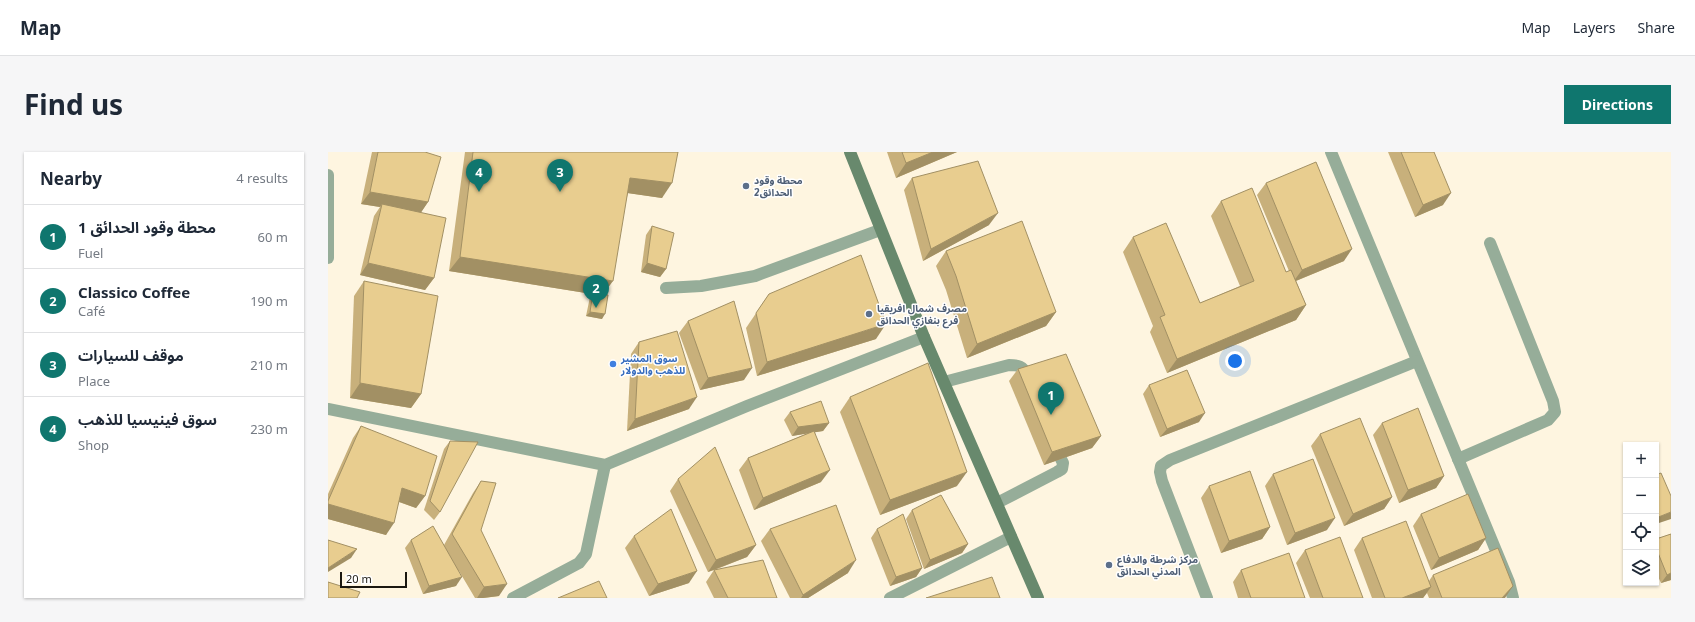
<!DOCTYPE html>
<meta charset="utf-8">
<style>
body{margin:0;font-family:"Noto Sans","Noto Sans Arabic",sans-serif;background:#f6f6f7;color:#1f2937}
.controls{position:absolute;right:12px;bottom:12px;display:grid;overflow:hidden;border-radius:0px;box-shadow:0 1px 3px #0004}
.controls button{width:36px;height:36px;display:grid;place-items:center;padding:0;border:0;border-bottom:1px solid #e0e1e3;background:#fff;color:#1f2937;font:20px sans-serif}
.scale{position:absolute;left:12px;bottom:10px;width:67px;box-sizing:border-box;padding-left:4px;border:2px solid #1a1710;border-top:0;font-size:11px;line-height:14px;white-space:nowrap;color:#1a1710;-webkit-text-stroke:3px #fff;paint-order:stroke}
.you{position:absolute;left:907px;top:209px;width:14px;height:14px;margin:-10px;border:3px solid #fff;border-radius:50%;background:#1a73e8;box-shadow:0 0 0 6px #1a73e833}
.badge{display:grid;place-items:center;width:26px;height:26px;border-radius:50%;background:#0f766e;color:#fff;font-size:13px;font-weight:700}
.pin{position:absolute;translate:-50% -33px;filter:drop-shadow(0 1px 2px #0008)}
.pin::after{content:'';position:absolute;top:21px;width:14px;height:12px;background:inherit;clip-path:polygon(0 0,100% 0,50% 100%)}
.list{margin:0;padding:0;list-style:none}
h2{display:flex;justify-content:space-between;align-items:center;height:52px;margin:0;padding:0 16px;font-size:17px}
h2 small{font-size:13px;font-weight:400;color:#747a83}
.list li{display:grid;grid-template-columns:26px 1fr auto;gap:12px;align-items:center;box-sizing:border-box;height:64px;padding:0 16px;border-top:1px solid #e0e1e3}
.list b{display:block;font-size:15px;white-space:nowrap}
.list p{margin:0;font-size:13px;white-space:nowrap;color:#747a83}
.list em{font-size:13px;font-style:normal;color:#747a83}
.icon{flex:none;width:22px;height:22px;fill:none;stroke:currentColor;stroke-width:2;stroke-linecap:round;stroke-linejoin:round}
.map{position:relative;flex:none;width:1343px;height:446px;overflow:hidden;border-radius:0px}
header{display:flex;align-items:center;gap:24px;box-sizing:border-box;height:56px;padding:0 20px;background:#fff;border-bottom:1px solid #e0e1e3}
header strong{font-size:19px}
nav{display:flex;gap:22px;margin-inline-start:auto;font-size:14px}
.intro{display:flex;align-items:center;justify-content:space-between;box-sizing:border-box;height:96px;padding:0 24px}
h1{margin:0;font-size:28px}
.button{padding:10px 18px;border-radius:0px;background:#0f766e;color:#fff;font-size:14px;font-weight:700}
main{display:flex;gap:24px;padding:0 24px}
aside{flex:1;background:#fff;border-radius:0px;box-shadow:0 1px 3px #0004}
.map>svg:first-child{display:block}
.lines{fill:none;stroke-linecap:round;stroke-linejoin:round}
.service{stroke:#96ad99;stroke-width:12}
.minor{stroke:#96ad99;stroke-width:12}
.secondary{stroke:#68896d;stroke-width:12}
.wall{fill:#c8b07b}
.shaded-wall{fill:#a29064}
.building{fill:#e8cd8f;stroke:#a29064}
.service-dot{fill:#5c6f8a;stroke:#fff;stroke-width:1.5}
.shop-dot{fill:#3f7fe0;stroke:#fff;stroke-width:1.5}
.labels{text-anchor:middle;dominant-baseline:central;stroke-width:3;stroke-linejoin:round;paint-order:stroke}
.service-label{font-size:10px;font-weight:bold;fill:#4e5e75;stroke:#fff;text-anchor:start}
.shop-label{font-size:10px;font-weight:bold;fill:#366cbe;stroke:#fff;text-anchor:start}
</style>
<header>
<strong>Map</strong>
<nav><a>Map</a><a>Layers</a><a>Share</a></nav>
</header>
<div class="intro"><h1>Find us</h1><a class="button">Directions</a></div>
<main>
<aside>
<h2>Nearby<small>4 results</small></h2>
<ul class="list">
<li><span class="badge">1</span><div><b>محطة وقود الحدائق 1</b><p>Fuel</p></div><em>60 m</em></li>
<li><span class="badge">2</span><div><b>Classico Coffee</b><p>Café</p></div><em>190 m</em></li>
<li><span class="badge">3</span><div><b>موقف للسيارات</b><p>Place</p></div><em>210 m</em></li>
<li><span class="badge">4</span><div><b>سوق فينيسيا للذهب</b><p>Shop</p></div><em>230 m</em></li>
</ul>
</aside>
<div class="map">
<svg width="1343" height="446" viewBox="0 0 1343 446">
<rect width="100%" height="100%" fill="#fef5e0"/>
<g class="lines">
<g class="service">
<path d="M338 136 373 134 427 124 552 78"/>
<path d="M616 230 681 213C690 213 695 214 699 223"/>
<path d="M669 351 729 320 734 317 735 311 733 307"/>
</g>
<g class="minor">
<path d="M1003 0 1181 430 1185 446"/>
<path d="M0 23V106"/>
<path d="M0 257 277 313 419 254 596 185"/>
<path d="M1130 307 1220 268 1227 260 1225 249 1162 91"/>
<path d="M185 446 251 411 258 402 277 313"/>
<path d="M562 446 683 385"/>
<path d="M879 446 834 329 832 320 833 314 842 308 1089 209"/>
</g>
<path class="secondary" d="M522 0 596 185 710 446"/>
</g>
<g class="wall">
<path d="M44 0H97L100 50 93 60 106 126 97 138 32 123 46 64 52 55 33 52Z"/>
<path d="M137 0H350L334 46 300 41 276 142 274 167 258 164 262 145 264 142 121 119Z"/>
<path d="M559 0H629L568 26Z"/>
<path d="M1060 0H1106L1115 53 1087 65Z"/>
<path d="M584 26 661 73 595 109 576 38Z"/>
<path d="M938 31 1016 109 968 129 978 153 968 168 839 221 822 180 825 174 795 100 805 85 872 151 912 134 883 64 893 49 958 120 961 119 929 43Z"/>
<path d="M324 74 338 117 332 125 313 120 318 83Z"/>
<path d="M618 99 728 160 718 174 639 206 618 138 608 114Z"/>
<path d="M36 129 93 242 83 256 22 246 26 144Z"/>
<path d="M441 142 548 187 429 224 418 176Z"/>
<path d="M360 169 416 228 372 238 351 181Z"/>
<path d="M311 190 361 257 299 279 303 202Z"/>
<path d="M690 217 773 284 764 296 716 313 681 229Z"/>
<path d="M821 233 871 270 832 285 815 242Z"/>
<path d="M522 245 629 334 552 363 512 260Z"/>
<path d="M462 260 501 271 495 279 487 280 493 330 426 358 411 318 420 306 480 281 464 284 456 268Z"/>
<path d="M1054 271 1116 324 1108 336 1071 351 1045 283Z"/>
<path d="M33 274 97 344 88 356 71 350 58 383 0 367V342L25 286Z"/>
<path d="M992 282 1064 345 1056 357 1016 374 983 294Z"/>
<path d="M122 289 112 360 106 368 96 358 116 297Z"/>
<path d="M945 322 999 378 959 393 937 334Z"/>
<path d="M350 327 428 393 419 405 389 417 449 446H386L378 430 386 418 380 420 342 339Z"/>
<path d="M153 329V378L171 444 155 446H147L131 419 128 434 95 442 77 396 83 388 116 393 145 341Z"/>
<path d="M881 334 942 375 934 387 893 401 873 346Z"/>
<path d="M1298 338V349L1295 342Z"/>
<path d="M584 358 640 392 634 401 596 417 578 367Z"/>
<path d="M1093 362 1158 386 1150 398 1103 418 1085 374Z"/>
<path d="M442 377 520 421 480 446H462L433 389Z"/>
<path d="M549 377 594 416 588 425 562 434 543 386Z"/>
<path d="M1343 382V428L1333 431 1328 420V387Z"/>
<path d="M306 384 361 431 321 444 297 396Z"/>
<path d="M1034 386 1101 429 1105 423 1176 446H1101L1099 441 1095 446H1044L1026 398Z"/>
<path d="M977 398 1035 446H982L968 411Z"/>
<path d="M913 418 977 446H910L905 430Z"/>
</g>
<g class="shaded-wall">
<path d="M605 0H629L568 26 578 11Z"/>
<path d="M302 26 344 31 334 46 292 40Z"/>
<path d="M42 40 100 50 92 62 54 52 52 55 33 52Z"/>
<path d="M1123 41 1115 53 1087 65 1095 53Z"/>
<path d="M670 61 661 73 595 109 603 97Z"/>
<path d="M1024 97 1016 109 965 130 974 118Z"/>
<path d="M132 105 285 129 274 144 265 140 264 142 121 119Z"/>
<path d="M40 111 106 126 97 138 32 123Z"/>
<path d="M319 111 338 117 332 125 313 120Z"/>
<path d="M978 153 968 168 839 221 849 207Z"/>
<path d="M262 160 277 162 274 167 258 164Z"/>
<path d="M728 160 718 174 639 206 649 192Z"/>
<path d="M558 172 548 187 429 224 439 210Z"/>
<path d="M424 216 416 228 372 238 380 226Z"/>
<path d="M32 231 93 242 83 256 22 246Z"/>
<path d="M369 245 361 257 299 279 307 267Z"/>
<path d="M877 261 871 270 832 285 839 277Z"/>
<path d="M501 271 495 279 464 284 470 275Z"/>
<path d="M773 284 764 296 716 313 724 300Z"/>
<path d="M502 318 493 330 426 358 435 346Z"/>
<path d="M639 320 629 334 552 363 562 348Z"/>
<path d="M1116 324 1108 336 1071 351 1080 338Z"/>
<path d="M74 336 97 344 88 356 66 348Z"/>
<path d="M1064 345 1056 357 1016 374 1025 362Z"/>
<path d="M0 352 66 371 58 383 0 367Z"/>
<path d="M1343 360V367L1328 372V366Z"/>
<path d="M1007 366 999 378 959 393 967 381Z"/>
<path d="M942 375 934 387 893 401 901 389Z"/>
<path d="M1158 386 1150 398 1103 418 1111 406Z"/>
<path d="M640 392 634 401 596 417 602 408Z"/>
<path d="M428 393 419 405 380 420 388 408Z"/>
<path d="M29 397 23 406 0 420V416Z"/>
<path d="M528 408 520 421 480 446H473L475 443Z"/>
<path d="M594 416 588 425 562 434 568 425Z"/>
<path d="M369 419 361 431 321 444 330 432Z"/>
<path d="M1343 421V428L1333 431 1339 423Z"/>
<path d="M134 425 128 434 95 442 101 434Z"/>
<path d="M179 432 171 444 155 446H149L156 435Z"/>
<path d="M1185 434 1177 446H1174Z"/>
<path d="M1103 435 1095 446H1074Z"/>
</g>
<g class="building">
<path d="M50 0H97L113 5 100 50 42 40Z"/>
<path d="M145 0H350L344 31 302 26 285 129 132 105Z"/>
<path d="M574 0H605L578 11Z"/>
<path d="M1073 0H1106L1123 41 1095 53Z"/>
<path d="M650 9 670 61 603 97 584 26Z"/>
<path d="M988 10 1024 97 974 118 938 31Z"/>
<path d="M924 36 958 120 963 118 978 153 849 207 832 165 837 163 805 85 838 71 872 151 926 129 893 49Z"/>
<path d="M54 52 118 66 106 126 40 111Z"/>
<path d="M694 69 728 160 649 192 628 124 618 99Z"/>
<path d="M324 74 346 81 338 117 319 111Z"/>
<path d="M533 103 558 172 439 210 428 161 441 142Z"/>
<path d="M36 129 110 144 93 242 32 231Z"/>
<path d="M265 140 280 143 277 162 262 160Z"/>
<path d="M406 149 424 216 380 226 360 169Z"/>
<path d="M349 179 369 245 307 267 311 190Z"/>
<path d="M738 202 773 284 724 300 690 217Z"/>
<path d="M600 211 639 320 562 348 522 245Z"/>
<path d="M859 218 877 261 839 277 821 233Z"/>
<path d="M493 249 501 271 470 275 462 260Z"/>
<path d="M1090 256 1116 324 1080 338 1054 271Z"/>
<path d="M1032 266 1064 345 1025 362 992 282Z"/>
<path d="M33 274 109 304 97 344 74 336 66 371 0 352V349Z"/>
<path d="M486 279 502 318 435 346 420 306Z"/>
<path d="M122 289 150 290 112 360 102 349Z"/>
<path d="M387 295 428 393 388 408 350 327Z"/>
<path d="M985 307 1007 366 967 381 945 322Z"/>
<path d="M922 319 942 375 901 389 881 334Z"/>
<path d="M1333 321 1343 344V360L1328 366V323Z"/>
<path d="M153 329 168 331 153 378 179 432 156 435 124 382Z"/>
<path d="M1140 342 1158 386 1111 406 1093 362Z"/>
<path d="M613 343 640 392 602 408 584 358Z"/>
<path d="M508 353 528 408 475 443 442 377Z"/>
<path d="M343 357 369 419 330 432 306 384Z"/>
<path d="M575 362 594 416 568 425 549 377Z"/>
<path d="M1078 369 1103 435 1074 446H1057L1034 386Z"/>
<path d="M105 374 134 425 101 434 83 388Z"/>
<path d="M1343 382V421L1339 423 1328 396V387Z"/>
<path d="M1012 385 1035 446H995L977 398Z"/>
<path d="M0 388 29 397 0 416Z"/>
<path d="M1170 396 1185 434 1174 446H1114L1105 423Z"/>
<path d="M961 401 977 446H923L913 418Z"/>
<path d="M435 408 449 446H400L386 418Z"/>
<path d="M664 425 672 446H598Z"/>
<path d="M271 429 279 446H230Z"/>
<path d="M0 430 32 440 29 446H0Z"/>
</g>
<g class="service-dot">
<circle cx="418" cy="34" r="4"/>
<circle cx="541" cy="162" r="4"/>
<circle cx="781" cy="413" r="4"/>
</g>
<circle class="shop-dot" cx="285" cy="212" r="4"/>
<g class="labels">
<g class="service-label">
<text x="426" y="28">محطة وقود<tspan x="426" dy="12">الحدائق2</tspan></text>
<text x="549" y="156">مصرف شمال افريقيا<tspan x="549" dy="12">فرع بنغازي الحدائق</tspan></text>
<text x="789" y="407">مركز شرطة والدفاع<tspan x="789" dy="12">المدني الحدائق</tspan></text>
</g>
<g class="shop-label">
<text x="293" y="206">سوق المشير<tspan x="293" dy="12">للذهب والدولار</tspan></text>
</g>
</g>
</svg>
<div class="controls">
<button>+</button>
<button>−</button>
<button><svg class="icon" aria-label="locate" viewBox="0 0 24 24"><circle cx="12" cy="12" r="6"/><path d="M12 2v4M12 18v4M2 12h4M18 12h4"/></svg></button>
<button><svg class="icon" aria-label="layers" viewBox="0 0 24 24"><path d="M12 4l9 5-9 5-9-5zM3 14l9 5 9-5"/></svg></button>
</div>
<div class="scale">20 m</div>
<div class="you"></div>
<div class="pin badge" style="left:723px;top:263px">1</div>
<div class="pin badge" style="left:268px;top:156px">2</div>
<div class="pin badge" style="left:232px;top:40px">3</div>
<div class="pin badge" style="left:151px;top:40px">4</div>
</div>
</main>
